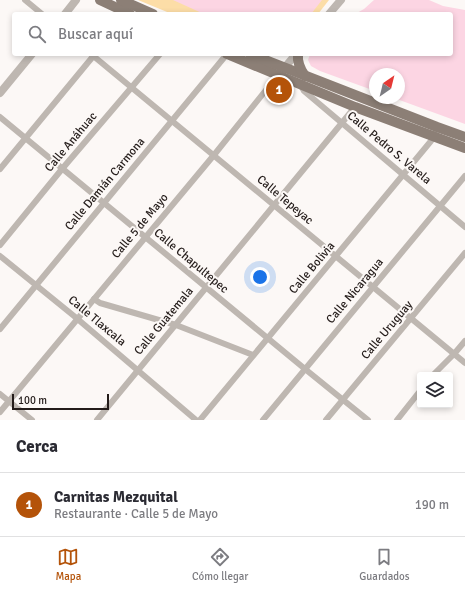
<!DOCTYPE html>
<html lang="es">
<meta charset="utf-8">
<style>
body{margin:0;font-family:Signika,sans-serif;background:#f2f2f3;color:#2b2b33}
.controls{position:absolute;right:12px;bottom:12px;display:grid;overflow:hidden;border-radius:4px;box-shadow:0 2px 6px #0003}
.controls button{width:36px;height:36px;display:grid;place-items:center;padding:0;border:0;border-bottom:1px solid #e1e1e2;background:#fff;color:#2b2b33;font:20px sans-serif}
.compass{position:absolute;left:369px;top:68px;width:36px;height:36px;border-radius:50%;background:#fff;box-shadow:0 2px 6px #0003;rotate:35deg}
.scale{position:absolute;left:12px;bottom:10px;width:97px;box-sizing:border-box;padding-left:4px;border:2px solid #241c1a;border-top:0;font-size:11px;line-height:14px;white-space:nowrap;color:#241c1a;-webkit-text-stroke:3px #fcf8f6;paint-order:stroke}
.you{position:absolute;left:260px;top:277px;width:14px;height:14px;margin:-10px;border:3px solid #fff;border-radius:50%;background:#1a73e8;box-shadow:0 0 0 6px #1a73e833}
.badge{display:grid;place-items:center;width:26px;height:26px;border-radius:50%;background:#b45309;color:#fff;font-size:13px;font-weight:700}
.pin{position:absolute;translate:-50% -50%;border:2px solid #fff;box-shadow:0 1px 4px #0006}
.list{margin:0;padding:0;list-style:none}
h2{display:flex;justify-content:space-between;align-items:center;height:52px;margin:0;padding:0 16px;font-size:17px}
h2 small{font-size:13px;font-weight:400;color:#7c7c81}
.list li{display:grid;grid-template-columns:26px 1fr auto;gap:12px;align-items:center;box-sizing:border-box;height:64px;padding:0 16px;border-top:1px solid #e1e1e2}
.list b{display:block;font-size:15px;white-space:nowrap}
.list p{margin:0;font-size:13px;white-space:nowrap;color:#7c7c81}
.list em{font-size:13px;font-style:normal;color:#7c7c81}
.icon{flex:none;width:22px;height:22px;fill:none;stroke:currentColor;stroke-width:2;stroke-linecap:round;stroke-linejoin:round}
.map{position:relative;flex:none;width:465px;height:420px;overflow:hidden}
.search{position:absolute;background:#fff;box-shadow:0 2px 6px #0003;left:12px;right:12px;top:12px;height:44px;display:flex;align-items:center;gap:10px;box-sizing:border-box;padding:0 14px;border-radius:4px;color:#7c7c81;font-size:15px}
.sheet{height:116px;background:#fff}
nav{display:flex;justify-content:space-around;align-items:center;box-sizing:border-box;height:56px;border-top:1px solid #e1e1e2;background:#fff;font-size:11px;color:#7c7c81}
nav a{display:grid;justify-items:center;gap:2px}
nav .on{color:#b45309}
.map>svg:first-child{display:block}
.green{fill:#fcdda7}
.water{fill:#fcd5e3}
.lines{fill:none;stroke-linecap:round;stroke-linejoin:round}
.minor{stroke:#beb7b1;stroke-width:6}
.tertiary{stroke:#beb7b1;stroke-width:8}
.primary{stroke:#8c7f76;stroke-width:10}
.labels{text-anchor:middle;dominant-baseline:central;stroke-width:4;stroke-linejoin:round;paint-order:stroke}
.street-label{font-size:12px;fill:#241c1a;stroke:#fcf8f6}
</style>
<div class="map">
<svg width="465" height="420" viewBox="0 0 465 420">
<rect width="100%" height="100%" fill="#fcf8f6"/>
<path class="green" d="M138 0H329L318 14H172Z"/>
<g class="water">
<path d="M173 0H322L311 14H204Z"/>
<path d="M374 0H429L443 6 465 10V124L394 98H399V74H375V91L320 71 311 66 308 60 310 54H451V14H355L364 9Z"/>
</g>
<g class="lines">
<g class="minor">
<path d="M25 0 42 14"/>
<path d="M91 54 465 363"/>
<path d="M300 84 304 91 465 227"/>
<path d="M0 117 305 369 368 420"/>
<path d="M0 169 95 54"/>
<path d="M0 245 62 169 160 54"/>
<path d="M0 256 74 316 196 420"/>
<path d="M94 299 100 303 176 325 253 355"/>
<path d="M0 329 227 54"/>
<path d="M433 375 454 354 465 341"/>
<path d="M0 394 32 420"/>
<path d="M0 412 214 155 278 75"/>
<path d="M97 420 355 107"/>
<path d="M200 420 431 141 435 134"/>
<path d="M263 420 465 176"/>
<path d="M326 420 465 253"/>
<path d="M397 420 420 391"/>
</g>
<g class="tertiary">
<path d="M65 14 76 0"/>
<path d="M329 14 341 0"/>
<path d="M281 72 296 54"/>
<path d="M0 93 32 54"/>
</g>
<g class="primary">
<path d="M100 0 130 14"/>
<path d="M121 0 153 14"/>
<path d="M227 54 355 107 465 148"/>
<path d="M250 54 437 127 465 137"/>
<path d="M298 54C297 63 300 69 305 76"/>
</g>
</g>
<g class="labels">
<g class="street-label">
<text transform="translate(71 142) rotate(-50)">Calle Anáhuac</text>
<text transform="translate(389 148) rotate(40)">Calle Pedro S. Varela</text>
<text transform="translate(105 184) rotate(-50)">Calle Damián Carmona</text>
<text transform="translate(285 200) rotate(40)">Calle Tepeyac</text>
<text transform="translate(140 226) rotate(-50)">Calle 5 de Mayo</text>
<text transform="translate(191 261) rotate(40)">Calle Chapultepec</text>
<text transform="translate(312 268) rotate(-50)">Calle Bolivia</text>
<text transform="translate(355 291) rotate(-50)">Calle Nicaragua</text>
<text transform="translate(97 321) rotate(40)">Calle Tlaxcala</text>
<text transform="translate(164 321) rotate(-50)">Calle Guatemala</text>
<text transform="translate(387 330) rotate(-50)">Calle Uruguay</text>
</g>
</g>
</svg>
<div class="controls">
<button><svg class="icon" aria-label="layers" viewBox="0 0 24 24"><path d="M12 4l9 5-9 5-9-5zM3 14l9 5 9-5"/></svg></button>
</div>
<svg class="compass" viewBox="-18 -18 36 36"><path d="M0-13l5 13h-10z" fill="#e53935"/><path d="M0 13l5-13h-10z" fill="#7c7c81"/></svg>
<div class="scale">100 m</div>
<div class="you"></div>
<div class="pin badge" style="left:279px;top:90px">1</div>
<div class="search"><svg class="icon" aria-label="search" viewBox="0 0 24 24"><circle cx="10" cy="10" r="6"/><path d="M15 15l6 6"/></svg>Buscar aquí</div>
</div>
<section class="sheet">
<h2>Cerca<small></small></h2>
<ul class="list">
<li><span class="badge">1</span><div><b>Carnitas Mezquital</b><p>Restaurante · Calle 5 de Mayo</p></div><em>190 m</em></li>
</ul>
</section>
<nav>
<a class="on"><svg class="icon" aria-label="map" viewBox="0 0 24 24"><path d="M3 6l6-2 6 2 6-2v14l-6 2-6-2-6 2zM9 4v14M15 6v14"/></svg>Mapa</a>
<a><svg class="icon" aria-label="directions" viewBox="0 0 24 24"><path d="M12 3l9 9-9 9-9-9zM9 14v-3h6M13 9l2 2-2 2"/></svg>Cómo llegar</a>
<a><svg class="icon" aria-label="saved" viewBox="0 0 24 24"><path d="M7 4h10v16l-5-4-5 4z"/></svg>Guardados</a>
</nav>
